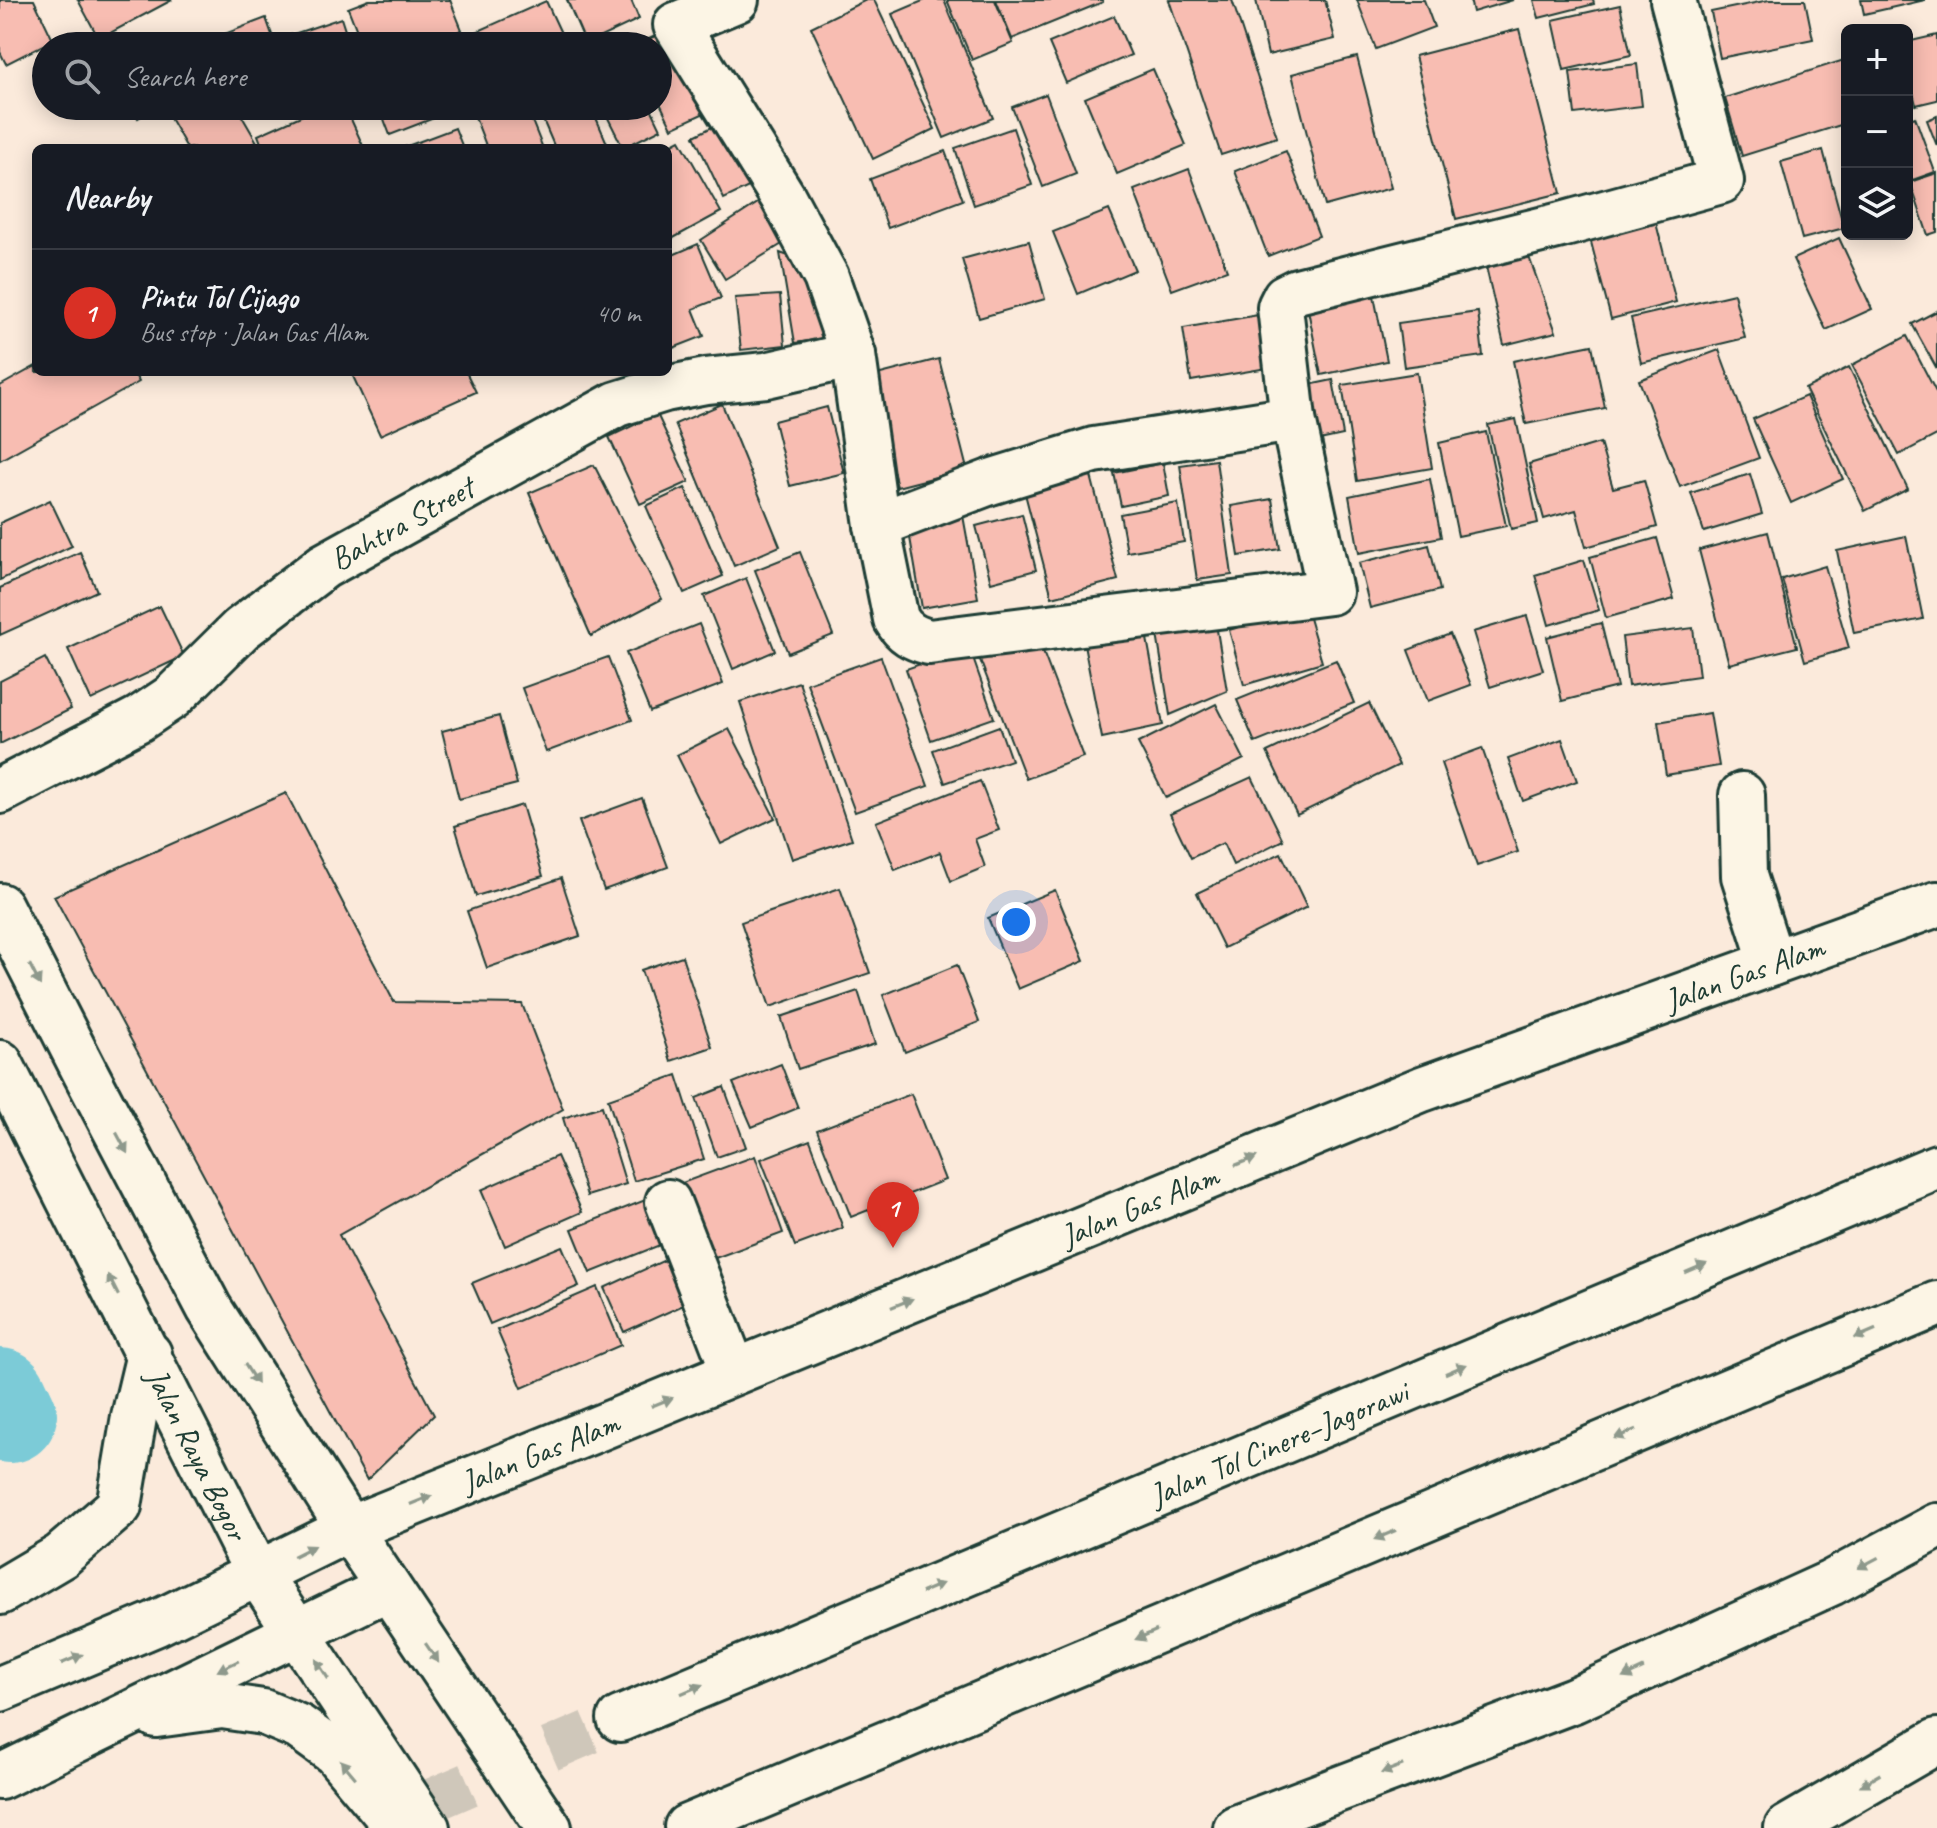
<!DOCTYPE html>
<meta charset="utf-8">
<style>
body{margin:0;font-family:Caveat,sans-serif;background:#242831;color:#f1f3f6}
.controls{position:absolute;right:24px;top:24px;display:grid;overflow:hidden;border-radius:12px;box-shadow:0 4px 20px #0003}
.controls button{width:72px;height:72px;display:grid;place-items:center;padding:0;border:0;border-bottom:2px solid #363941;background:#171b24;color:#f1f3f6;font:40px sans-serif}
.you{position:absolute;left:1016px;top:922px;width:28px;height:28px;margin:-20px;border:6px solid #fff;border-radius:50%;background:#1a73e8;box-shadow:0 0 0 12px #1a73e833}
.badge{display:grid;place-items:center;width:52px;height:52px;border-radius:50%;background:#d93025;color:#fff;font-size:26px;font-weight:700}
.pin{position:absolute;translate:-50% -66px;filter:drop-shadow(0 2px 4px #0008)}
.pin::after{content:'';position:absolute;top:42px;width:28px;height:24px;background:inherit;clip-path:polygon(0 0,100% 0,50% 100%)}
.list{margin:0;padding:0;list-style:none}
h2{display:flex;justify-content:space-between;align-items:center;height:104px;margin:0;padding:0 32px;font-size:34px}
h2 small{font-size:26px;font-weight:400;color:#9ea1a6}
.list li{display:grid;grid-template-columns:52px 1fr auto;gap:24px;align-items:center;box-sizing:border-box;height:128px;padding:0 32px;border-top:2px solid #363941}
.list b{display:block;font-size:30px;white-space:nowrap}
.list p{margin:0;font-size:26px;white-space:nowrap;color:#9ea1a6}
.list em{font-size:26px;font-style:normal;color:#9ea1a6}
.icon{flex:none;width:44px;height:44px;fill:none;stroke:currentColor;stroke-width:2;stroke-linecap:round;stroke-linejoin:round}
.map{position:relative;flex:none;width:1937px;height:1828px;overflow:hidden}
.search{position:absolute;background:#171b24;box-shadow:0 4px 20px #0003;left:32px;top:32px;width:640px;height:88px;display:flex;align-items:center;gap:20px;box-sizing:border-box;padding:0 28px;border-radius:44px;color:#9ea1a6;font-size:30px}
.panel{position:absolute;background:#171b24;box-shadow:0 4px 20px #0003;left:32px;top:144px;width:640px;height:232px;border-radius:12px}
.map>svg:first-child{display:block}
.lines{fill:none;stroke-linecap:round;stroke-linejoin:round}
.river{stroke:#7bcbd7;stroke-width:96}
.building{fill:#f8bdb2;stroke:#1f3d34;stroke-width:2}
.highway-tunnel{stroke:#cfc7ba;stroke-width:44;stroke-dasharray:44 22;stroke-linecap:butt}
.minor-casing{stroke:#1f3d34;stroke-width:50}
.major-casing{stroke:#1f3d34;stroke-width:50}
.highway-casing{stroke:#1f3d34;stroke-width:50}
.minor{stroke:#fcf5e5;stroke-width:44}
.major{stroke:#fcf5e5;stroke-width:44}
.highway{stroke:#fcf5e5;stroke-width:44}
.oneway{fill:#8e998c}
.labels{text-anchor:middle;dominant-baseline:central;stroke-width:7;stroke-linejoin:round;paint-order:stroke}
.street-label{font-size:32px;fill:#1f3d34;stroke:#fcf5e5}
</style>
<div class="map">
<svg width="1937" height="1828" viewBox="0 0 1937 1828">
<rect width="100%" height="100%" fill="#fbeadb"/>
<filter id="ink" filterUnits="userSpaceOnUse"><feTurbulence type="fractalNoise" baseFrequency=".0125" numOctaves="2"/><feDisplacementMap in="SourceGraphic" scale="16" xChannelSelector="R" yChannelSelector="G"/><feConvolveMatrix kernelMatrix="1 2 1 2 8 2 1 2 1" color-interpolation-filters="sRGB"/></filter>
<g filter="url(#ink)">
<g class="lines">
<path class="river" d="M0 1396 9 1415"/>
</g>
<g class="building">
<path d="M0 0H34L53 40 6 64 0 52Z"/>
<path d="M78 0H172L99 39Z"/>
<path d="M369 0H450L462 30 422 46H363L348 8Z"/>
<path d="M567 0H631L639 19 586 44Z"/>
<path d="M866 0H874L935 129 873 159 811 27Z"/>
<path d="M925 0H944L993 118 944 138 892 14Z"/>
<path d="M947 0H995L1013 43 972 60Z"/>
<path d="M996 0H1103V2L1012 39Z"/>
<path d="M1169 0H1232L1277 137 1221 155Z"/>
<path d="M1256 0H1325L1335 39 1268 55Z"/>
<path d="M1357 0H1424L1434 27 1376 49Z"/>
<path d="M1470 0H1513L1473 12Z"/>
<path d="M1534 0H1593L1594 4 1539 18Z"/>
<path d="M1769 0H1805L1813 39 1720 58 1711 12Z"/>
<path d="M1861 0H1925L1864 14Z"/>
<path d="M546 1 566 44 561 46H480L474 33Z"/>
<path d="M1620 5 1631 55 1564 70 1553 20Z"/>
<path d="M1114 16 1131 55 1066 83 1049 43Z"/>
<path d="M266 18 276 46H226L222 35Z"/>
<path d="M341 18 350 46H288L285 37Z"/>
<path d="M672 28 711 110 672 128 658 99V46H634Z"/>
<path d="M1519 29 1561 193 1456 219 1415 56Z"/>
<path d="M1937 35V100L1916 105 1907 67V42Z"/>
<path d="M1357 57 1391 188 1325 206 1292 74Z"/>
<path d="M1847 59V123L1742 156 1725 98Z"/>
<path d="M1637 64 1642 106 1575 114 1570 72Z"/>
<path d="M1153 69 1186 145 1117 174 1085 98Z"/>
<path d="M1046 94 1076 174 1043 187 1012 107Z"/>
<path d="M130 106H156L138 118Z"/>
<path d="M180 106H236L257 142 246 148H187L167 113Z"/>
<path d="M323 106H345L364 148H263L258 135Z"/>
<path d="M379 106H465L390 135Z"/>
<path d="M489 106H526L542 146 537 148H487L473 112Z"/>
<path d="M537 106H591L609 148H555Z"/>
<path d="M602 106H650L661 129 623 148Z"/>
<path d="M1937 116V146L1927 120Z"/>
<path d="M1915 117 1935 172 1907 182V120Z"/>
<path d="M728 119 759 182 724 199 694 136Z"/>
<path d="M455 128 463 148H402Z"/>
<path d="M1013 128 1032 185 974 205 955 148Z"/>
<path d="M680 140 721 212 668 241V148H665Z"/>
<path d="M1823 150 1844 228 1802 239 1781 162Z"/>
<path d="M945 151 963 200 888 228 870 179Z"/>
<path d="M1286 151 1319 236 1268 256 1235 171Z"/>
<path d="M1189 169 1227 270 1172 290 1134 190Z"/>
<path d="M1937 173V232L1928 235 1910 182Z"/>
<path d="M761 201 787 241 725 279 701 240Z"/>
<path d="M1651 203 1676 302 1611 319 1585 219Z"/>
<path d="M1109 210 1135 270 1078 294 1053 232Z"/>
<path d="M1839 238 1872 309 1826 330 1793 259Z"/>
<path d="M1029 241 1045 299 979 318 962 259Z"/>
<path d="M698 244 721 298 693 309 704 336 668 350V257Z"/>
<path d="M780 253 806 262 840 336 795 343Z"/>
<path d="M1528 254 1556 332 1504 345 1484 258Z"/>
<path d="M1373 291 1387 361 1321 375 1307 305Z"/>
<path d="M1734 294 1745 338 1641 363 1631 318Z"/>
<path d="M780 295 785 345 741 350 735 298Z"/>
<path d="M1937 311V369L1912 324Z"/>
<path d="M1478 312 1483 356 1404 367 1398 323Z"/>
<path d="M1270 313 1279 366 1191 381 1183 328Z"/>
<path d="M1907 336 1937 394V435L1899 455 1852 365Z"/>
<path d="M1592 345 1605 408 1526 424 1513 361Z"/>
<path d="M1719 350 1759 458 1680 487 1639 380Z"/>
<path d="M939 359 967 469 897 487 869 377Z"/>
<path d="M36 366V372H133L139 382 0 460V386Z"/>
<path d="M1849 367 1908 489 1865 511 1805 389Z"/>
<path d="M351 372H466L476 392 380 435Z"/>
<path d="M1417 373 1432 468 1357 481 1342 385Z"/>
<path d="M1333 380 1343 435 1310 442 1299 387Z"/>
<path d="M1806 396 1843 479 1791 503 1753 419Z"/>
<path d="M722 404 780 546 734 566 675 424Z"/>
<path d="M827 407 844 473 790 486 774 421Z"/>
<path d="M657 414 689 482 640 504 609 437Z"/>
<path d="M1516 419 1538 523 1511 529 1488 425Z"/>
<path d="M1486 432 1506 526 1458 536 1439 443Z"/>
<path d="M1600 443 1613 488 1644 480 1657 527 1586 547 1576 510 1544 519 1529 464Z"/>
<path d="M1216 460 1232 575 1197 580 1180 465Z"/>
<path d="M1163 463 1169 496 1121 506 1114 473Z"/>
<path d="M594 465 662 599 591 636 529 493Z"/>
<path d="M1089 468 1118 580 1052 597 1023 486Z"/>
<path d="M1750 474 1762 514 1704 532 1691 493Z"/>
<path d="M1430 479 1441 537 1359 553 1349 496Z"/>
<path d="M685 488 723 576 684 593 646 506Z"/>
<path d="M1272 499 1280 549 1239 556 1231 506Z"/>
<path d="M50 500 72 546 0 580V523Z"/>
<path d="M1178 503 1184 542 1127 552 1120 514Z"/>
<path d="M962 510 978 598 922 608 907 520Z"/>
<path d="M1022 514 1036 570 991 582 976 526Z"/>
<path d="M1768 532 1797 647 1729 664 1699 550Z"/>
<path d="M1906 536 1923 619 1854 633 1837 551Z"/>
<path d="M1657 538 1674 599 1606 618 1590 557Z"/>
<path d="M1429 545 1440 590 1370 608 1359 563Z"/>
<path d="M80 552 97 591 0 635V588Z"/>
<path d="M800 552 833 635 788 653 755 570Z"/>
<path d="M1584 560 1599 610 1549 625 1535 575Z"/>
<path d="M1825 566 1849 648 1805 661 1782 579Z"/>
<path d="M746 578 775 651 733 669 704 596Z"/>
<path d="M160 606 184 656 91 700 68 649Z"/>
<path d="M1306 608 1322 662 1244 685 1229 630Z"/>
<path d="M1527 616 1543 670 1490 687 1473 632Z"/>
<path d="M1601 623 1617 687 1562 701 1547 637Z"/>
<path d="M699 624 723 684 650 712 626 653Z"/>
<path d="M1216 624 1227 691 1170 715 1157 634Z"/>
<path d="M1693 628 1699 676 1628 686 1622 637Z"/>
<path d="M1035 631 1083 757 1026 779 977 652Z"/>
<path d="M1146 633 1163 725 1102 738 1084 644Z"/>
<path d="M1450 634 1471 685 1428 701 1408 650Z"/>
<path d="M969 647 994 718 931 740 906 669Z"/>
<path d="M608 657 632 720 546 752 522 688Z"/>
<path d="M881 657 928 786 855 812 807 683Z"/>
<path d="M45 658 71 709 0 744V681Z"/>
<path d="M1336 660 1354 703 1255 743 1237 700Z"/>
<path d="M799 682 852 839 792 859 740 702Z"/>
<path d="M1369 703 1399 765 1297 815 1267 752Z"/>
<path d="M1216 704 1244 759 1166 798 1138 743Z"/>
<path d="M1710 713 1719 766 1666 775 1658 722Z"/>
<path d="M499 716 517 784 459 799 442 731Z"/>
<path d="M999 726 1011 760 945 783 933 750Z"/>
<path d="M729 729 775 818 721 844 677 755Z"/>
<path d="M1562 739 1577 781 1523 801 1508 759Z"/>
<path d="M1482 748 1518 852 1477 866 1441 763Z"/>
<path d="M1252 777 1283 840 1233 865 1223 843 1191 858 1170 814Z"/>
<path d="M980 781 999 830 975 839 985 867 951 881 940 852 895 870 876 822Z"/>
<path d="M286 793 394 1002 522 1004 563 1109 339 1235 434 1415 367 1480 54 896Z"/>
<path d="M642 798 668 867 604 890 579 821Z"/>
<path d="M522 805 543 876 476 896 455 826Z"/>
<path d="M1281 853 1307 907 1224 948 1197 893Z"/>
<path d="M561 878 580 936 487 968 467 911Z"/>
<path d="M840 888 870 973 770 1007 741 922Z"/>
<path d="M1055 890 1084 961 1018 989 988 918Z"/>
<path d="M682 956 712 1047 671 1061 641 970Z"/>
<path d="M957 965 979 1022 905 1052 883 995Z"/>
<path d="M858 991 875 1044 798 1069 781 1017Z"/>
<path d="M781 1064 798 1108 752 1127 733 1083Z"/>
<path d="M677 1075 704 1159 634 1181 608 1099Z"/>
<path d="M724 1087 746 1147 717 1157 696 1098Z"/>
<path d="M911 1094 945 1180 851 1217 817 1130Z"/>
<path d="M602 1106 626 1184 587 1196 563 1118Z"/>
<path d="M810 1140 843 1228 795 1246 761 1159Z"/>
<path d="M557 1156 582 1212 505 1246 481 1190Z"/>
<path d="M755 1156 783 1233 699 1264 671 1187Z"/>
<path d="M658 1195 675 1239 590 1273 572 1229Z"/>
<path d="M562 1246 579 1286 490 1324 472 1283Z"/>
<path d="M667 1259 688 1303 624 1332 604 1288Z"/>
<path d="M597 1287 621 1345 522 1388 497 1330Z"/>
</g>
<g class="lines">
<path class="highway-tunnel" d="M368 1828 620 1719"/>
<g class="minor-casing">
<g id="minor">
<path d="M736 0 676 25 783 197 826 277 853 355 877 525 896 619C904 633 914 638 929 642L1330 592 1293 419 1280 307 1285 297 1297 291 1561 225 1721 181 1673 0"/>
<path d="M877 525 990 482 1094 450 1293 419"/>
<path id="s1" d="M0 791 139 719 172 697 241 629 324 566 617 404 665 389 706 381 766 375 853 355"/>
<path d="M1742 795 1744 876 1772 963"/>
<path d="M668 1202 734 1372"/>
<path d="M0 1592 61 1556 119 1506 134 1417 149 1354"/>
</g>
</g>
<g class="major-casing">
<g id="major">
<path id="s2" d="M349 1529 599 1428 1422 1089 1937 904"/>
<path d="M1787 1828 1937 1741"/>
</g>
</g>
<g class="highway-casing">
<g id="highway">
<path d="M0 906 86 1074 209 1308 349 1529 549 1828"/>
<path id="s3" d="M0 1063 258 1574 427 1828"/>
<path d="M0 1689 155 1624 349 1529"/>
<path d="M156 1715 222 1706 263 1712 299 1727 335 1753 398 1828"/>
<path id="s4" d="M620 1719 1937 1167"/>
<path d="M0 1777 388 1588"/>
<path d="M687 1827 1937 1304"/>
<path d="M1236 1828 1574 1700 1831 1583 1937 1526"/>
</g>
</g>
<use href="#minor" class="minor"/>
<use href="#major" class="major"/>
<use href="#highway" class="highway"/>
</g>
<defs><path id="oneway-solid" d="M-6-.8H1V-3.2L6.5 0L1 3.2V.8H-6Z" transform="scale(2)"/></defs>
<g class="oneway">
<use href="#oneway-solid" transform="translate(35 975) rotate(63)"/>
<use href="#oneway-solid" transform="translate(122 1143) rotate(62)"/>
<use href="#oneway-solid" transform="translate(1246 1161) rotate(-22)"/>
<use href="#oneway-solid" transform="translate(1696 1268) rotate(-23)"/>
<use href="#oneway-solid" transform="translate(113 1285) rotate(-117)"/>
<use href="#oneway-solid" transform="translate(902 1303) rotate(-22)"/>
<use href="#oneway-solid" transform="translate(1865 1334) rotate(157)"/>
<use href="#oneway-solid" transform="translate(1456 1369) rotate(-23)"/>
<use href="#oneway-solid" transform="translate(251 1374) rotate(58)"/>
<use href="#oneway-solid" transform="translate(662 1402) rotate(-22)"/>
<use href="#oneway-solid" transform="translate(1625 1434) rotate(157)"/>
<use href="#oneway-solid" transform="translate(421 1500) rotate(-22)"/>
<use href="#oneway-solid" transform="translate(1385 1535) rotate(157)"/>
<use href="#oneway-solid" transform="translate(304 1551) rotate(-27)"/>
<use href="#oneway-solid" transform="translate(1868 1563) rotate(152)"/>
<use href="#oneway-solid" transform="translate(932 1588) rotate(-23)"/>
<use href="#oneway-solid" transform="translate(1146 1635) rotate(157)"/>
<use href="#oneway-solid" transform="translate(432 1653) rotate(56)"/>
<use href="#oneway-solid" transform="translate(72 1659) rotate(-23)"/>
<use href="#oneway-solid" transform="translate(228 1666) rotate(154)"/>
<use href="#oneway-solid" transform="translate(322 1669) rotate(-123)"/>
<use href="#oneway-solid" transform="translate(1633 1673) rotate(155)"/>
<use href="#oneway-solid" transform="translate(692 1689) rotate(-23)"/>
<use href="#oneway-solid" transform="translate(348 1769) rotate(-130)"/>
<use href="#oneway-solid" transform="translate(1392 1769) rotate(159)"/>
<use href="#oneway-solid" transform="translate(1870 1780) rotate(150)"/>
</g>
</g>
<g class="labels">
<g class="street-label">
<text stroke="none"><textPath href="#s1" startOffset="486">Bahtra Street</textPath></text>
<text stroke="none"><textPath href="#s2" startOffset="1502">Jalan Gas Alam</textPath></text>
<text stroke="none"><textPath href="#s2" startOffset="854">Jalan Gas Alam</textPath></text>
<text stroke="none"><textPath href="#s4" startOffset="714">Jalan Tol Cinere–Jagorawi</textPath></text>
<text stroke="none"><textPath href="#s2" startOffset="206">Jalan Gas Alam</textPath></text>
<text stroke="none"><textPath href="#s3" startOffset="438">Jalan Raya Bogor</textPath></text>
</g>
</g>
</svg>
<div class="controls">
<button>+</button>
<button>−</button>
<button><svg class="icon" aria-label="layers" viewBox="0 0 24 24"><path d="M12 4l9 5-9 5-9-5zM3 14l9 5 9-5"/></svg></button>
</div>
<div class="you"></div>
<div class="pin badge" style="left:893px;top:1248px">1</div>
<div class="search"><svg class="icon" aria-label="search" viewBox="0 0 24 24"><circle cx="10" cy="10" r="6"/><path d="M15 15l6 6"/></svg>Search here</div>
<section class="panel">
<h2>Nearby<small></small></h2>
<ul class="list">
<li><span class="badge">1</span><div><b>Pintu Tol Cijago</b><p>Bus stop · Jalan Gas Alam</p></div><em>40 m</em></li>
</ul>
</section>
</div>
